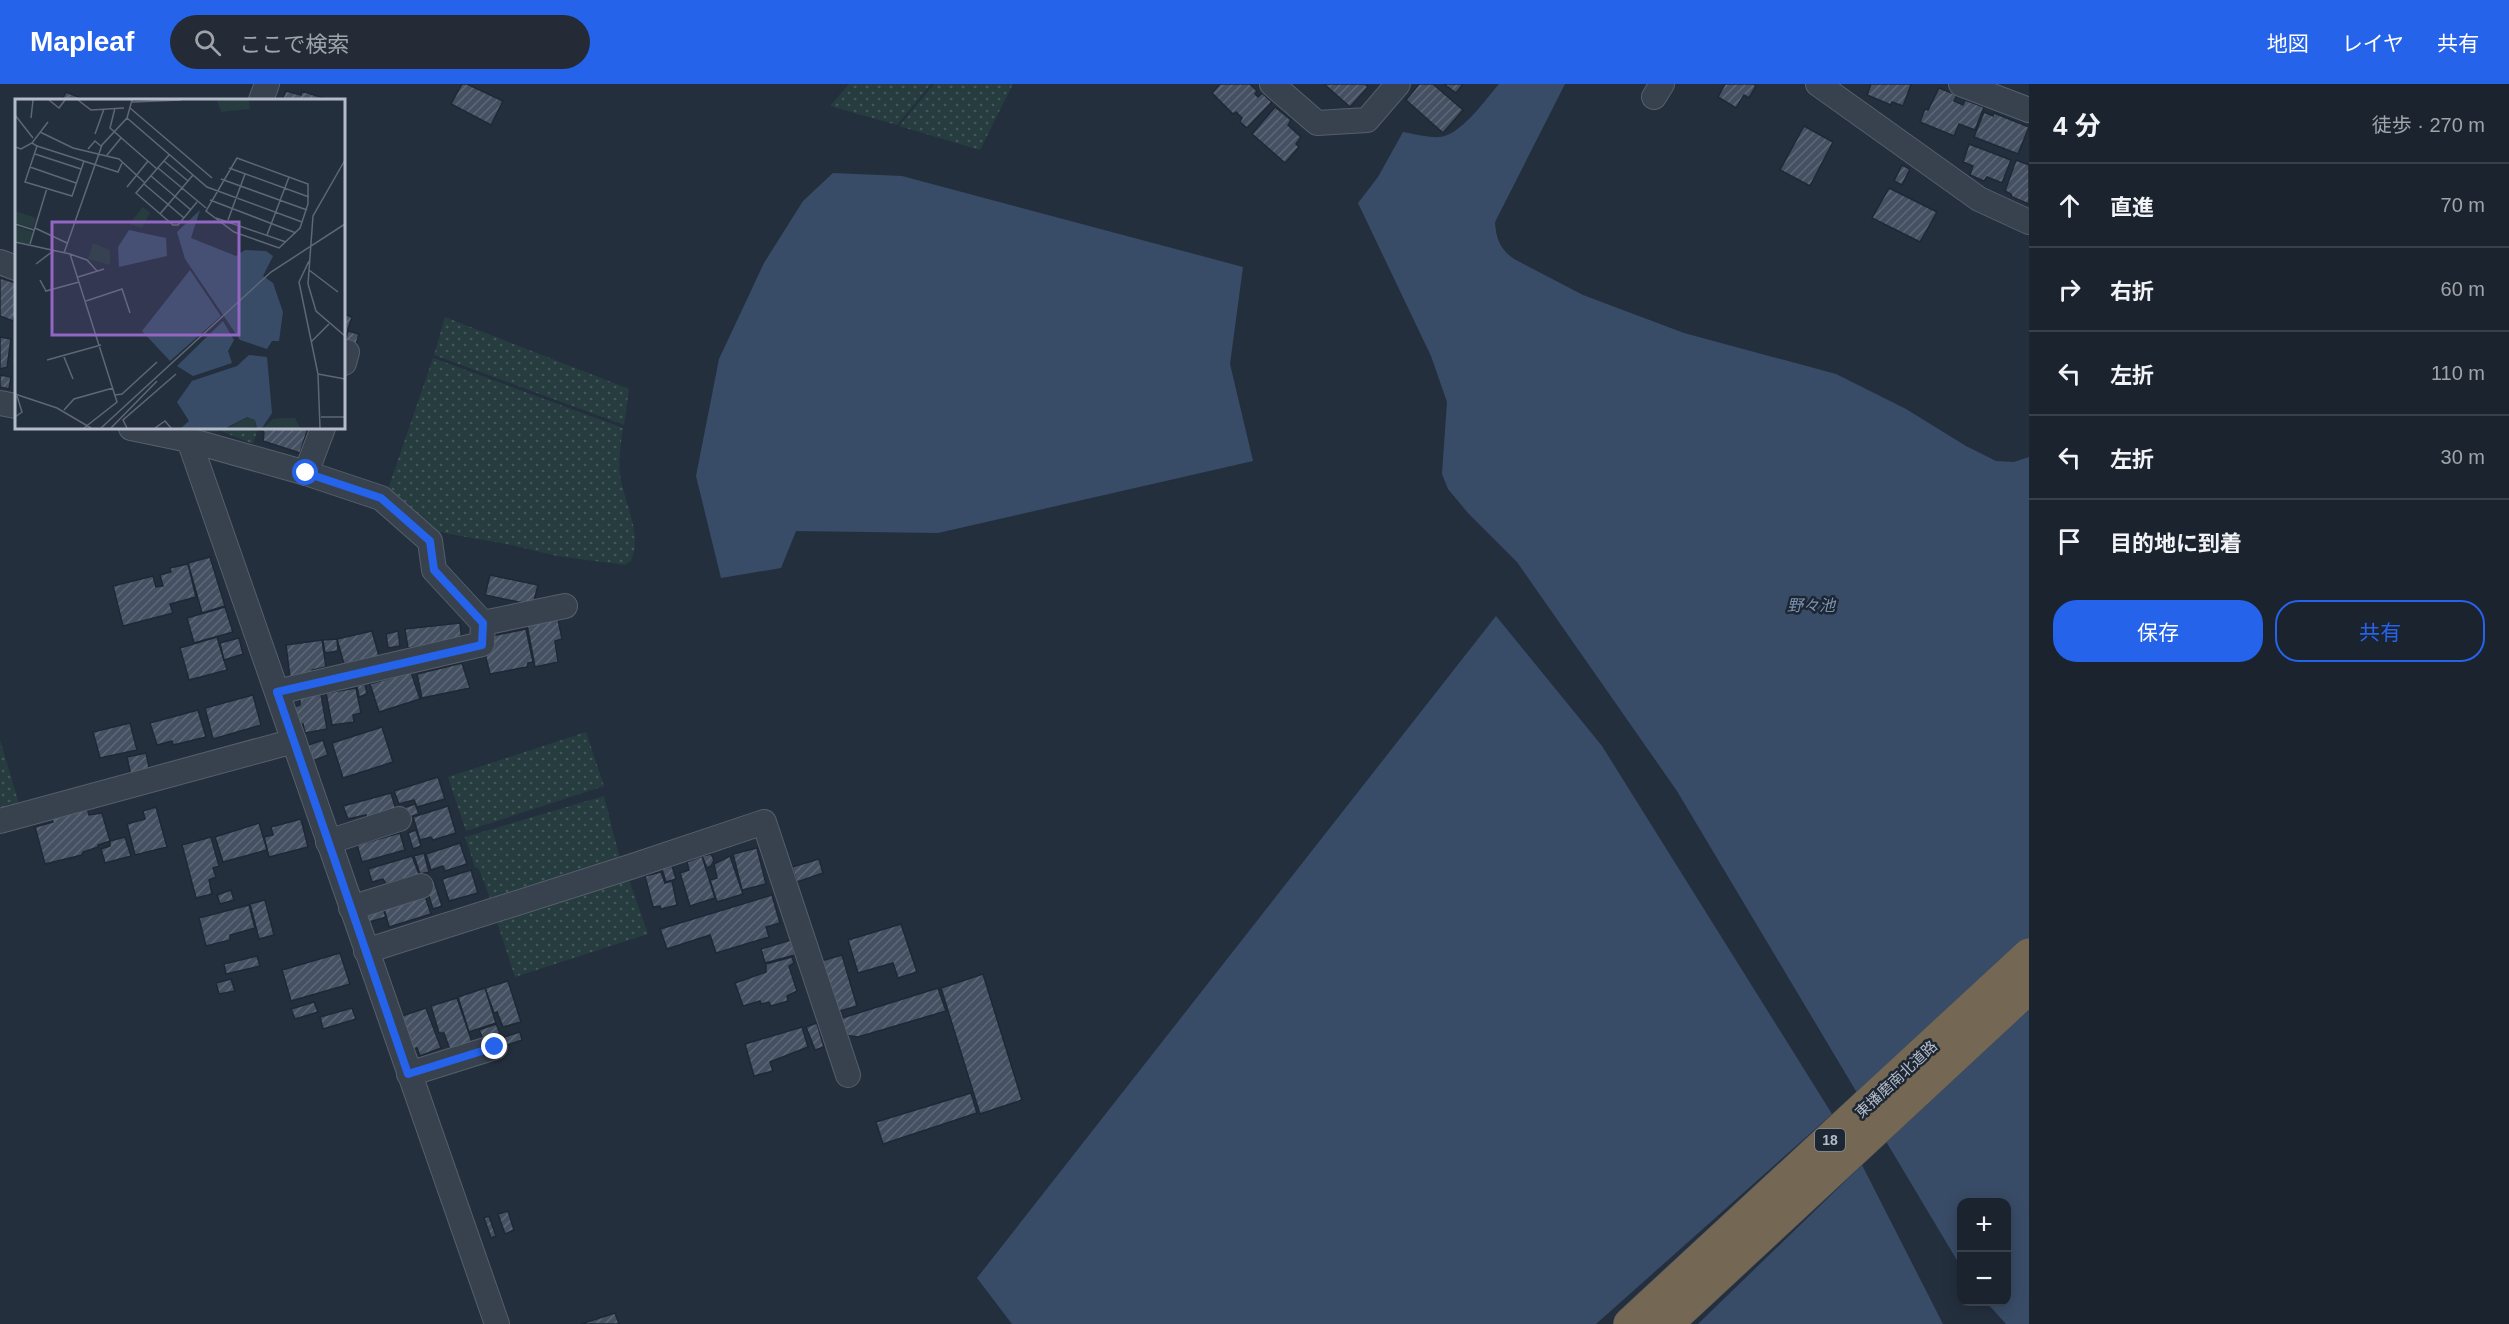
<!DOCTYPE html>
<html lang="ja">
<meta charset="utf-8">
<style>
body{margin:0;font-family:Helvetica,"Noto Sans JP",sans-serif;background:#242b36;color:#f1f3f6}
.controls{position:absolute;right:18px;bottom:18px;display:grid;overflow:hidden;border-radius:12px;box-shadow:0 3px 15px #0003}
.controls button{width:54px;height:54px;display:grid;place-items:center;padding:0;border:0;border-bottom:2px solid #39404a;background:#1b232e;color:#f1f3f6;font:30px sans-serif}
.stop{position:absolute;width:18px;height:18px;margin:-14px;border:4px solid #2563eb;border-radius:50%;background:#fff}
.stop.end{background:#2563eb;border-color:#fff;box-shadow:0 2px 6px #0008}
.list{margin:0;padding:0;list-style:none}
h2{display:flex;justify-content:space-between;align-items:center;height:78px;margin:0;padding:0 24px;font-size:26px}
h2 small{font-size:20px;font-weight:400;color:#a0a4aa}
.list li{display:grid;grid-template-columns:39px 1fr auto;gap:18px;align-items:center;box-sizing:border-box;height:84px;padding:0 24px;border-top:2px solid #39404a}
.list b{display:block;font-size:22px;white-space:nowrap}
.list em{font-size:20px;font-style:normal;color:#a0a4aa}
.actions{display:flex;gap:12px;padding:18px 24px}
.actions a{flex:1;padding:14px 0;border:2px solid #2563eb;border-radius:24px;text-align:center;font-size:21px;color:#2563eb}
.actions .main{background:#2563eb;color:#fff}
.icon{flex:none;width:33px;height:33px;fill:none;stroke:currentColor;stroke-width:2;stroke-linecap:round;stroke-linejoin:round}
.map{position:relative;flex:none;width:2029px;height:1240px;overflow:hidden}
header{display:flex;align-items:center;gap:36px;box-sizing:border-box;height:84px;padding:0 30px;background:#2563eb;color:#fff}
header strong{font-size:28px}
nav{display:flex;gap:33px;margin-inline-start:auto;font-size:21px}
.search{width:420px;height:54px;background:#242b36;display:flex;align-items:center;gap:15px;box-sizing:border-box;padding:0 21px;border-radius:33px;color:#a0a4aa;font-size:22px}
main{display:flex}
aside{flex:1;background:#1b232e}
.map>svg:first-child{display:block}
.grass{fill:url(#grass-dots)}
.water{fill:#394c67}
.building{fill:url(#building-hatch);stroke:#1f2835;stroke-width:1.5}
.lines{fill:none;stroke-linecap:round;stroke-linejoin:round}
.street-casing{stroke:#565f6c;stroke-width:26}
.highway-casing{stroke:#434c59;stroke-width:34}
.street{stroke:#38414e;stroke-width:24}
.highway{stroke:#746855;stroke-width:33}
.route{stroke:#2563eb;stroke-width:8}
.labels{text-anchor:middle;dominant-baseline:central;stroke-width:5;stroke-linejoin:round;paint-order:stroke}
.shield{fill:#1d2633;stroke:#878f9c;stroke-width:1.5}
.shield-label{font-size:14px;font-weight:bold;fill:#b4bcc9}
.street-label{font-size:15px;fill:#b4bcc9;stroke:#1d2633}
.water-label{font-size:16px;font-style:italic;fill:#7c92b1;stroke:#1d2633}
.inset-road{fill:none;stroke:#5e6776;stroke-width:1.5}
.view{fill:#9266c3;fill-opacity:0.15;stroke:#9266c3;stroke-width:3}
.inset-edge{fill:none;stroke:#b4bcc9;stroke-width:3}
</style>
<header>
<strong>Mapleaf</strong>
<div class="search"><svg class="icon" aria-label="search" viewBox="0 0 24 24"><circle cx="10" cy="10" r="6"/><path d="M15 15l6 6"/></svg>ここで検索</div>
<nav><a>地図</a><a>レイヤ</a><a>共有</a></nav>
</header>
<main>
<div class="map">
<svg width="2029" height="1240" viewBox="0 0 2029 1240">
<defs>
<pattern id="grass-dots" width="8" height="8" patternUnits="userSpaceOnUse" patternTransform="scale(1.5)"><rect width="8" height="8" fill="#263c3f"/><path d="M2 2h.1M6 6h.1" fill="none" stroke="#435659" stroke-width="1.8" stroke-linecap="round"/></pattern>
<pattern id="building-hatch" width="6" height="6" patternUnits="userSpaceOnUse" patternTransform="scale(1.5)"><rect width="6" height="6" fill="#455162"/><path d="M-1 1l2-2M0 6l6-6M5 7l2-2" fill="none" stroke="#5d6877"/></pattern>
</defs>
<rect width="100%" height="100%" fill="#242f3e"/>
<g class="grass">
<path d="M849 0H931L897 41 830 22Z"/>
<path d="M934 0H1013L980 66 899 42Z"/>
<path d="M445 233 629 305 624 341 434 271Z"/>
<path d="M433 274 623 344C621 359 618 375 620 391 624 419 643 449 631 477L625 481 557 472 511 461 433 447 386 411Z"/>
<path d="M191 344H258L253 360 221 347 210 348Z"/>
<path d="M586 648 604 702 466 747 448 693Z"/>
<path d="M0 656 21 726 0 733Z"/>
<path d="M604 712 621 779 492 819 479 785 475 783 465 753Z"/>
<path d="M628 793 648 850 515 893 496 835Z"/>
</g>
<g class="water">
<path d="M1499 0H1565L1495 138C1496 155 1500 165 1514 175L1583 211 1684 249 1836 290 1906 325 1966 362 1996 377 2014 378 2029 373V1240H2006L1986 1218H2006V1118H1962L1961 1183 1677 707 1517 478 1468 429 1448 405 1442 390 1447 318 1431 272 1358 119 1378 93 1403 48C1414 50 1429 54 1440 53 1461 51 1486 15 1499 0Z"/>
<path d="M833 89 902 92 1243 183 1230 280 1253 377 938 449 796 447 781 484 721 494 696 392 719 275 764 179 803 117Z"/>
<path d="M1496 532 1602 662 1832 1030 1596 1240H1012L977 1194Z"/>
<path d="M1862 1081 1943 1240H1698Z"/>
</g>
<g class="building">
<path d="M462 0H467L503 17 491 41 451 20Z"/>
<path d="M1220 0H1250L1257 7 1255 10 1258 13 1262 9 1272 18 1247 44 1240 38 1242 34 1236 28 1233 30 1212 9Z"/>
<path d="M1324 0H1365L1368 3 1350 23Z"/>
<path d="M1419 0H1433L1463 26 1443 49 1406 16Z"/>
<path d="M1444 0H1463L1456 9Z"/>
<path d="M1725 0H1753L1756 2 1749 14 1744 11 1736 24 1718 13Z"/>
<path d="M1871 0H1910L1911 1 1903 22 1892 18 1891 21 1867 11Z"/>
<path d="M1939 4 1957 11 1954 17 1963 21 1965 16 1984 23 1975 46 1959 40 1954 52 1920 38 1925 25 1928 26Z"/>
<path d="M286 7 301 11 302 7 329 16H282Z"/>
<path d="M66 8 86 16H62Z"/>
<path d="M1275 23 1291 36 1288 41 1301 53 1296 60 1299 63 1285 79 1252 50Z"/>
<path d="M1984 28 1993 32 1994 29 2029 43 2018 70 1974 53Z"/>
<path d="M1804 42 1833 58 1810 102 1780 86Z"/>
<path d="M1969 60 2011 76 2002 99 1987 93 1984 97 1970 91 1973 82 1963 78Z"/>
<path d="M2016 76 2029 81V120L2012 113 2011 110 2005 107Z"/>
<path d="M1902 81 1910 85 1902 101 1894 97Z"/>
<path d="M1889 104 1937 128 1920 158 1872 134Z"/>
<path d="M0 194 16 199V228L13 237 0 232Z"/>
<path d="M344 230 352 233 346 251 344 250Z"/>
<path d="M348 247 359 250 355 265 344 262Z"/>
<path d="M0 253 11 255 7 283 0 285Z"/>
<path d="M0 291 11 293 9 305 0 303Z"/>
<path d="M261 344H308L300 369 263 357 264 348 260 346Z"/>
<path d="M210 473 225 522 202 529 188 479Z"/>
<path d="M188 480 196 513 170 520 173 529 123 542 113 502 153 492 156 503 163 502 160 491 171 488 170 484Z"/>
<path d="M490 491 538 501 533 521 485 511Z"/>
<path d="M225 523 233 548 194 559 187 534Z"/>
<path d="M558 535 562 555 555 557 558 578 535 583 527 541Z"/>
<path d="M460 539 462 558 408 564 405 545Z"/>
<path d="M526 545 533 578 528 579 527 583 490 590 485 570 487 553Z"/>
<path d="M372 547 379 572 344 580 337 555Z"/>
<path d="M398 547 400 562 388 564 386 550Z"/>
<path d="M217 553 227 586 189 596 180 564Z"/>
<path d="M239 554 243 570 224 576 220 559Z"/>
<path d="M337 555 338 567 325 569 323 556Z"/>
<path d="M322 556 326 583 312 586V590L290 593 286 561Z"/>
<path d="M462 579 470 604 422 614 417 590Z"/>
<path d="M411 588 420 615 379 628 370 600Z"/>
<path d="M365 600 367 610 359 613 357 602Z"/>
<path d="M356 604 361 629 353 631 354 638 332 641 326 609Z"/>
<path d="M321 610 327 645 305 649 303 640H297L294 623 300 621V614Z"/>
<path d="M253 611 261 641 213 655 205 624Z"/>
<path d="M198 626 206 653 173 661 172 657 157 661 150 639Z"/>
<path d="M130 639 137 666 100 674 93 648Z"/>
<path d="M382 643 393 678 343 694 332 659Z"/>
<path d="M323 656 328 671 312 677 306 662Z"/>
<path d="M146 669 150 688 131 692 127 673Z"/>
<path d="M438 693 445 715 417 723 414 716 399 720 394 707Z"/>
<path d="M391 709 396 726 367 734 366 731 348 735 343 722Z"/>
<path d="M415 720 419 730 403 735 400 725Z"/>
<path d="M448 722 456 749 433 756 431 753 420 756 413 733Z"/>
<path d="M156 723 167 763 135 771 127 740 145 735 143 727Z"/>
<path d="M87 724 89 731 102 729 110 757 98 761V763L83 768 82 771 45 780 35 743 53 738 51 733Z"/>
<path d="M301 735 308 763 269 773 264 753 273 751 271 743Z"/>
<path d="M259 739 267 766 223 778 215 753Z"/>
<path d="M416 746 421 762 413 765 408 749Z"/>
<path d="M400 749 405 766 362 778 357 761Z"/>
<path d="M125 753 131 772 105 779 101 765 110 762V757Z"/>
<path d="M211 753 219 782 213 784 216 793 209 796 212 810 196 814 182 761Z"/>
<path d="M460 759 467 780 445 787 443 782 431 786 426 770Z"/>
<path d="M757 764 766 800 742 806 733 770Z"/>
<path d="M424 769 429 788 420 790 414 772Z"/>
<path d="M711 770 714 776 711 782 707 784 702 772Z"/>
<path d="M412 772 419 790 386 800 383 795 372 798 368 785Z"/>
<path d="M702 772 715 814 690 822 680 789 689 786 687 778Z"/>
<path d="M730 772 743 810 717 818 710 796 717 794 714 780Z"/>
<path d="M819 775 823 789 797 798 792 783Z"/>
<path d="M672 782 676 795 666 798 662 785Z"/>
<path d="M471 786 478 809 449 817 442 795Z"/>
<path d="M661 788 665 799 672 797 677 821 661 825 660 822 653 823 645 792Z"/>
<path d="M434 797 442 822 433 825 425 800Z"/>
<path d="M231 806 234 816 220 820 217 811Z"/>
<path d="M772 811 780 839 766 843 769 853 716 869 710 851 667 865 660 845Z"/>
<path d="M425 812 431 830 389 843 384 824Z"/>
<path d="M265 816 274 851 259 855 250 820Z"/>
<path d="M249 821 255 844 230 851V856L206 862 199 834Z"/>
<path d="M383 825 386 833 366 839 362 831Z"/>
<path d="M901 840 917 888 898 894 893 879 858 889 848 856Z"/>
<path d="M791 856 795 871 765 879 761 865Z"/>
<path d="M340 869 350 900 291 917 282 886Z"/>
<path d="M842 871 857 922 833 929 818 878Z"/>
<path d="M257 872 260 882 226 890 224 880Z"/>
<path d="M792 873 794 879 789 882 797 907 787 912 788 917 771 922 769 918 761 920 760 917 743 922 735 899 766 888V880Z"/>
<path d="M983 890 1022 1016 980 1030 941 904Z"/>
<path d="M231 895 235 907 219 910 216 899Z"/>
<path d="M508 897 521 938 503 943 497 928 494 929 485 904Z"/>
<path d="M485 904 496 939 469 948 458 913Z"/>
<path d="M938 904 946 927 858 953 845 951 839 935Z"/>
<path d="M457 914 472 958 450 966 444 949H439L431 922Z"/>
<path d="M314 918 318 928 295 935 291 925Z"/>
<path d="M352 924 356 935 323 945 320 933Z"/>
<path d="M426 924 441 964 420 972 417 964 411 966 399 933Z"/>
<path d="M817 939 824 963 815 966 806 943Z"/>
<path d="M496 940 500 949 483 955 479 946Z"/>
<path d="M802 943 808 963 770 978 773 987 754 992 745 960Z"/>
<path d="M520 948 522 956 507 961 504 953Z"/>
<path d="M971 1009 977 1029 883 1060 876 1038Z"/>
<path d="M508 1127 514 1146 505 1150 498 1130Z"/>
<path d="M489 1132 496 1152 491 1154 484 1134Z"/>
<path d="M615 1229 619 1240H581Z"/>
</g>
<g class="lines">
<g class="street-casing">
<g id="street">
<path d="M1272 0 1317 39 1367 36 1398 0"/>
<path d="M1818 0 1979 115 2029 138"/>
<path d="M1961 0 2029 26"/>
<path d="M1654 13 1662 0"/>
<path d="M261 16 267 0"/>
<path d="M0 178 16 184"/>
<path d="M344 279 347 268"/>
<path d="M0 319 16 322"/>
<path d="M131 344 189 356 497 1240"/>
<path d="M189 356 306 389 381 414 430 457 434 486 483 539"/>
<path d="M306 389 323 344"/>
<path d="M277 608 482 560 483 539 565 522"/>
<path d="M0 737 294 657"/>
<path d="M328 758 399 735"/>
<path d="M351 824 421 802"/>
<path d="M366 867 633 782 764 738 848 991"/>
<path d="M409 990 495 963"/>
</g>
</g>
<g class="highway-casing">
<g id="highway">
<path d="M1630 1240 2029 871"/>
<path d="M1666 1240 2029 903"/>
</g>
</g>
<use href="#street" class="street"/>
<use href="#highway" class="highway"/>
</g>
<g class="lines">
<path class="route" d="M306 389 381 414 430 457 434 486 483 539 482 561 277 608 408 990 495 963"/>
</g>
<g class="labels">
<rect class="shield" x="1815" y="1045" width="30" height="22" rx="4.5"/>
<g class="shield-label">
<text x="1830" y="1056">18</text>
</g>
<g class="street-label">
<text transform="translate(1896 995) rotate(-43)">東播磨南北道路</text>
</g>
<g class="water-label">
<text x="1811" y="521">野々池</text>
</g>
</g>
<g transform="translate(15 15)">
<rect width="330" height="330" fill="#242f3e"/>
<path d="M128 108 135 114 127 129 114 125ZM78 144 95 151V166L73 160Z" fill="#263c3f"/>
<path d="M202 1H234L235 10 206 13ZM232 318 240 321 241 328 214 329ZM269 319H280L285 329H248L258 320Z" fill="#263c3f"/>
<path d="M0 127 18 133 14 145 0 142Z" fill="#263c3f"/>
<path d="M0 112 21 119 18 129 0 124Z" fill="#263c3f"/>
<path d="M185 111 176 139 221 157 230 151 251 152 258 157 248 177 258 184 268 213 264 242H257L252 250 225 241 170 160 162 133ZM114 131 151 139 152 157 104 168 103 148ZM175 171 206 217 155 262 127 232ZM208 222 219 241 213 252 217 264 178 277 162 267ZM234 256 252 258 257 314 247 329H242L240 321 232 318 211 329H166L174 322 162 303 177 282 222 267Z" fill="#394c67"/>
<path class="inset-road" d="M34 1 44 9 50 1M63 1 76 11 109 9M117 3 166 1M100 9 95 29 142 70M115 9 197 79M0 16 18 39M16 19 18 1M112 19 192 88 287 123M25 33 58 49 104 60 130 84M80 35 89 10M17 44 22 47 10 83 57 97 69 62M22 47 103 73 107 64M0 48 6 50 17 44 33 23M73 50 80 42 87 48M20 55 66 70M92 56 106 39M154 56 121 94 158 126H163L182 103M222 59 293 85V105L285 129 264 149 219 133 191 112ZM330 61 298 117 293 185 301 212 330 237M149 62 173 82M15 68 61 84M143 69 191 109M214 69 294 98M136 77 176 111M206 80 292 111M129 85 169 119M112 88 133 62M195 101 281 134M145 115 178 76M201 119 271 143M213 121 230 75M0 125 19 131M20 129 52 144M252 136 274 78M0 143 55 155 102 303 69 329M15 145 32 89M49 154 87 46 112 19 117 1M55 155 72 161 82 172M294 162 284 183 303 275 305 329M21 165 38 152M294 171 323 193M63 178 89 170M25 181 31 192 64 183M71 202 107 190 115 214M296 243 314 225M49 258 58 280M32 261 86 246M303 275 330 280M0 295 42 309 76 329M100 296 107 295 142 263M49 311 59 300 98 289M0 318 7 313 2 297M306 318H330M86 329 256 173 330 125M96 329 142 282M112 329 108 321 161 275M140 329 150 322 156 329"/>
<path class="view" d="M37 123H224V236H37Z"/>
<rect width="330" height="330" class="inset-edge"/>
</g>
</svg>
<div class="controls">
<button>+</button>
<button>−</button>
</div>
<div class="stop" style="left:306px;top:389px"></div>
<div class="stop end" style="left:495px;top:963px"></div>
</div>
<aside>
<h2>4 分<small>徒歩 · 270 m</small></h2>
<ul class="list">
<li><svg class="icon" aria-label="ahead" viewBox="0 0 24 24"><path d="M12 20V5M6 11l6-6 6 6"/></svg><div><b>直進</b></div><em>70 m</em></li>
<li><svg class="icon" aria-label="right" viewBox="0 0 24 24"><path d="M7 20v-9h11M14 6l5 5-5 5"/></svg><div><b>右折</b></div><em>60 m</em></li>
<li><svg class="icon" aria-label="left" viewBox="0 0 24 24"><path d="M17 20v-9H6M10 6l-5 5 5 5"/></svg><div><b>左折</b></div><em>110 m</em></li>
<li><svg class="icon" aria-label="left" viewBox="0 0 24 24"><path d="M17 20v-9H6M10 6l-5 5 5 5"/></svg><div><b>左折</b></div><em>30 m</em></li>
<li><svg class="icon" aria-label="arrive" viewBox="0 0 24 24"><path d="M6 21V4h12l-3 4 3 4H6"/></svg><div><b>目的地に到着</b></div></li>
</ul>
<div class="actions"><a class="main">保存</a><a>共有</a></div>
</aside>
</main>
